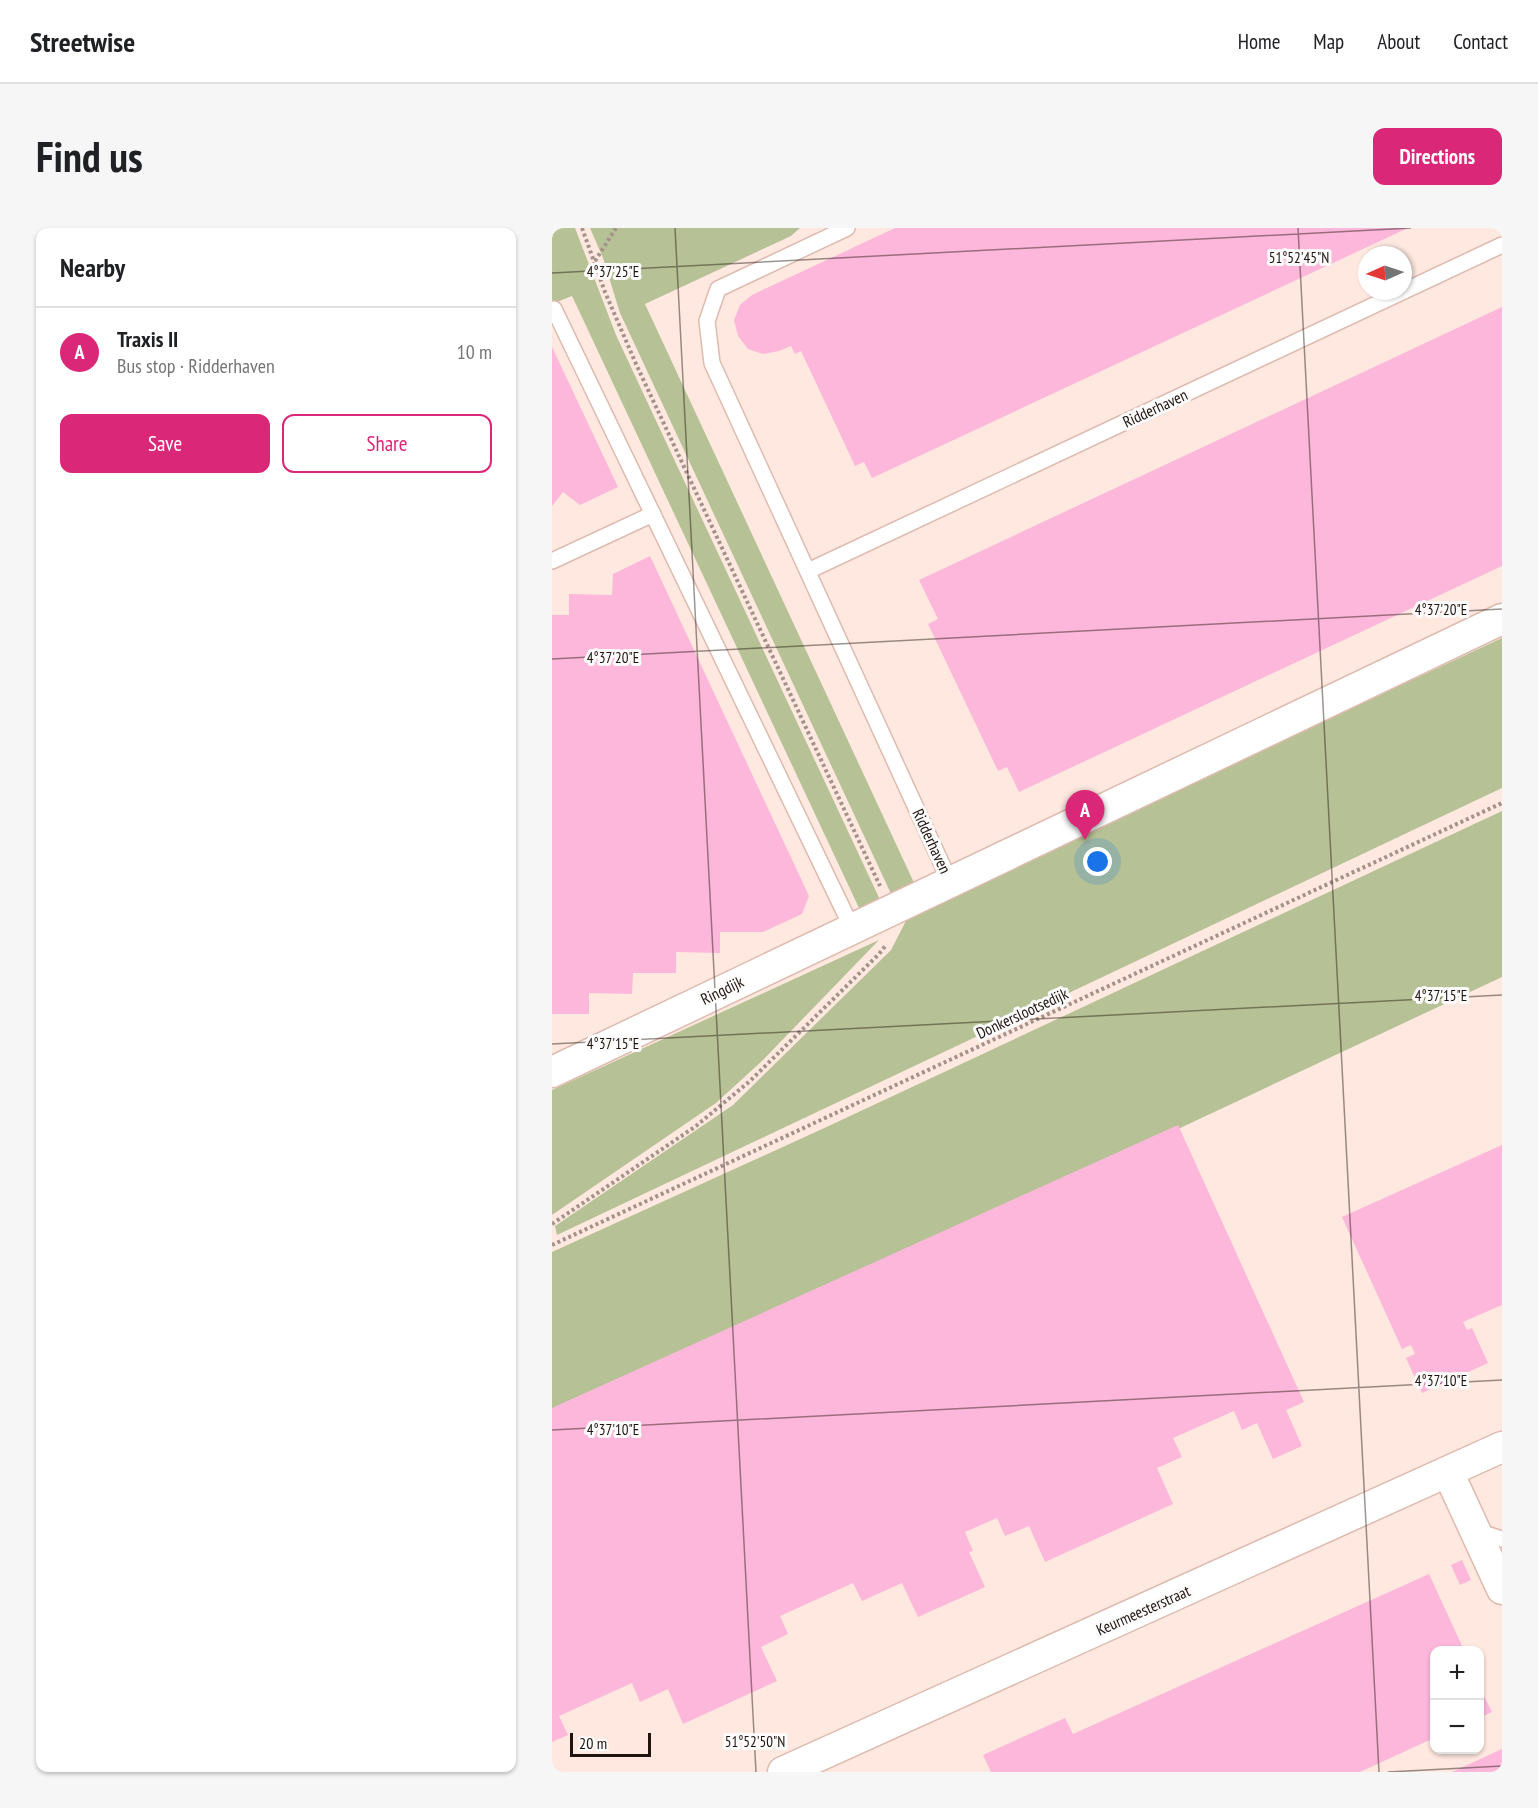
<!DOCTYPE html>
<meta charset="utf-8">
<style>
body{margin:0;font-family:"PT Sans Narrow",sans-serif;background:#f6f6f6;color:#202124}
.controls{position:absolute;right:18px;bottom:18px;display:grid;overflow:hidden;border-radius:12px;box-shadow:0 2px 4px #0004}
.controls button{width:54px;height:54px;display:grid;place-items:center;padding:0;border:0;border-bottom:2px solid #e0e0e0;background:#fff;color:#202124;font:30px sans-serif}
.compass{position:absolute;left:806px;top:18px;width:54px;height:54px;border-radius:50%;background:#fff;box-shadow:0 2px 4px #0004;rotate:267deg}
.scale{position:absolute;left:18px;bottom:15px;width:81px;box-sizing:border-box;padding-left:6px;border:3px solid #1f130e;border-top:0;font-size:16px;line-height:21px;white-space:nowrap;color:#1f130e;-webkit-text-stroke:4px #fbfbfb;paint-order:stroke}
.you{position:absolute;left:546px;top:634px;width:21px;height:21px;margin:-15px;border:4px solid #fff;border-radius:50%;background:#1a73e8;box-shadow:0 0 0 9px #1a73e833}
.badge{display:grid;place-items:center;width:39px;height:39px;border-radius:50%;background:#db2777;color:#fff;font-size:20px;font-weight:700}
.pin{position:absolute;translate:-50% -50px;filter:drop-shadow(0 2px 3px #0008)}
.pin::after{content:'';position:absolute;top:32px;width:21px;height:18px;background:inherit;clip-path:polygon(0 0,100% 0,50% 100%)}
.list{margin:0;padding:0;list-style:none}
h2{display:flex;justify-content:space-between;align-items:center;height:78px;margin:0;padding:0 24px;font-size:26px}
h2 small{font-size:20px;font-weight:400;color:#757577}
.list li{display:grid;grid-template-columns:39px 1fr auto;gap:18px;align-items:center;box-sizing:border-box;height:90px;padding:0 24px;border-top:2px solid #e0e0e0}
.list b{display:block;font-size:22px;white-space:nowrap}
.list p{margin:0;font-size:20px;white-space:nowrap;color:#757577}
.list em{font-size:20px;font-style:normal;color:#757577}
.actions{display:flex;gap:12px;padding:18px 24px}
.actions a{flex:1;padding:14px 0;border:2px solid #db2777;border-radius:12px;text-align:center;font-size:21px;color:#db2777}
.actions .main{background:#db2777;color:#fff}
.map{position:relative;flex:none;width:950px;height:1544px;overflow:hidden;border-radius:12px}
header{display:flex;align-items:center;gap:36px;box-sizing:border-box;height:84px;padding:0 30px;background:#fff;border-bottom:2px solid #e0e0e0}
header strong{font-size:28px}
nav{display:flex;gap:33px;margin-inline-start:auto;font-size:21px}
.intro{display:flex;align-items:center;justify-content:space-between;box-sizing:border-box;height:144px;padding:0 36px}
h1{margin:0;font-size:42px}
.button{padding:15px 27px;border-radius:12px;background:#db2777;color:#fff;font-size:21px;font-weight:700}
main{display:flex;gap:36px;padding:0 36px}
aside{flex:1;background:#fff;border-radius:12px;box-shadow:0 2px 4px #0004}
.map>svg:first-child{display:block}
.green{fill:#b6c295}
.building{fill:#fdb7db}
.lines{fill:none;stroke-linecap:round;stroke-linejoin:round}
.service-casing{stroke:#debbae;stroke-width:18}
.minor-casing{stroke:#debbae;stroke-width:33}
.path{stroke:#a3918a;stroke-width:4;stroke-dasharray:3 3;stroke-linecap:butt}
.service{stroke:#fff;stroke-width:15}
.minor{stroke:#fff;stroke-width:30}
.ticks{fill:none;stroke:#1f130e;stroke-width:1.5;stroke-opacity:0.45}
.labels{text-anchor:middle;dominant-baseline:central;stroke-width:6;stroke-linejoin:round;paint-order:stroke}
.street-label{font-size:16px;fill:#1f130e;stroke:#fbfbfb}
.ticks-label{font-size:15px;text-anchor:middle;fill:#1f130e;stroke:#fbfbfb;stroke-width:6;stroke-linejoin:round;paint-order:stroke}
</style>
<header>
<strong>Streetwise</strong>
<nav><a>Home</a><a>Map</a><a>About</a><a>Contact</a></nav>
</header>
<div class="intro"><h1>Find us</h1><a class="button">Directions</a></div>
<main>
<aside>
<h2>Nearby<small></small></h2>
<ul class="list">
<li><span class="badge">A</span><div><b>Traxis II</b><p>Bus stop · Ridderhaven</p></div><em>10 m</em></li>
</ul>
<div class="actions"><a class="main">Save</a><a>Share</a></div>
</aside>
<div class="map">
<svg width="950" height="1544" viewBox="0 0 950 1544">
<rect width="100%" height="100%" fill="#fee8e0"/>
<g class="green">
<path d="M0 0H23L64 107 330 676 319 681 307 680 20 68 0 76Z"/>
<path d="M38 0H248L239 8 93 76 364 659 341 670 68 85 51 30Z"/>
<path d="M950 410V560L5 1007 3 998 181 877 339 722 357 687Z"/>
<path d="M950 583V749L626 901 0 1181V1024L268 902Z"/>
<path d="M327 712 210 833 164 875 0 987V862Z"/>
</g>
<g class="building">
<path d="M343 0H856L320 250 312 234 303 238 249 123 243 126 239 118 227 123 211 126 196 121 186 108 182 92 188 77 200 67Z"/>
<path d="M950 79V338L467 564 455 539 446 543 376 396 386 391 367 352Z"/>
<path d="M0 119 66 259 28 277 11 264 0 278Z"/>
<path d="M98 328 257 668 250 686 211 704H168V725L124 724V745H81L80 766 37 765V786H0V387H17V366L60 367 61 346Z"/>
<path d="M626 897 752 1174 734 1182 750 1218 721 1231 705 1195 690 1202 682 1183 621 1210 630 1229 605 1240 621 1276 493 1334 477 1298 453 1308 445 1290 413 1304 421 1323 417 1324 433 1359 366 1389 350 1355 310 1373 301 1355 228 1388 236 1406 209 1419 225 1453 131 1496 116 1461 88 1474 80 1455 7 1488 16 1507 0 1514V1180Z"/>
<path d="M950 917V1077L911 1094 915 1102 920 1100 936 1135 870 1165 854 1130 863 1126 859 1117 850 1121 790 989Z"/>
<path d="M910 1332 919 1352 908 1357 899 1337Z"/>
<path d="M877 1346 912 1422H882V1510L808 1544H439L431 1527 513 1490 521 1506Z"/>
<path d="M927 1458 940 1484 927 1490Z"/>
<path d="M950 1521V1544H900Z"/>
</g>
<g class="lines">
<g class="service-casing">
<g id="service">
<path d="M295 0 166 61 155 93 160 135 398 654"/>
<path d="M2 81 300 700"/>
<path d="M0 333 101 286"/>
<path d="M256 343 950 17"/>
<path d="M924 1303 950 1311"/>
</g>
</g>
<g class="minor-casing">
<g id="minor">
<path d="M0 844 950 391"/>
<path d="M896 1244 950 1361"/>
<path d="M231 1544 950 1219"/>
</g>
</g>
<g class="path">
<path d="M30 0 53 64 84 136 328 658"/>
<path d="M43 33 64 0"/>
<path d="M0 996 144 898 198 853 327 726 334 717"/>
<path d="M0 1017 950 575"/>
</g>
<use href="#service" class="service"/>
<use href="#minor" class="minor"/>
</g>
<path class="ticks" d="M123 0 204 1544M746 0 827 1544M0 45 859 0M0 431 950 381M0 816 950 767M0 1202 950 1152M836 1544 950 1538"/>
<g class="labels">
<g class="street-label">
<text transform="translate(603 180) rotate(-25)">Ridderhaven</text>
<text transform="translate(380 613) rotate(65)">Ridderhaven</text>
<text transform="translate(170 762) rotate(-26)">Ringdijk</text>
<text transform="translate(470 785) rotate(-25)">Donkerslootsedijk</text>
<text transform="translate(591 1382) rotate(-24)">Keurmeesterstraat</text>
</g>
</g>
<g class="ticks-label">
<text x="747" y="35">51°52'45"N</text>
<text x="61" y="49">4°37'25"E</text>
<text x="889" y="387">4°37'20"E</text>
<text x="61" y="435">4°37'20"E</text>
<text x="889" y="773">4°37'15"E</text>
<text x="61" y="821">4°37'15"E</text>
<text x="889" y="1158">4°37'10"E</text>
<text x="61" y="1207">4°37'10"E</text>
<text x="203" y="1519">51°52'50"N</text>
</g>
</svg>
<div class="controls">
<button>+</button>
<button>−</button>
</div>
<svg class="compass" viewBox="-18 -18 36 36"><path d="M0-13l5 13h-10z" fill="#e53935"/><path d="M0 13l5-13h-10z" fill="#757577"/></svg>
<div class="scale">20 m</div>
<div class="you"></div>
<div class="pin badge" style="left:533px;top:612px">A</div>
</div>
</main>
